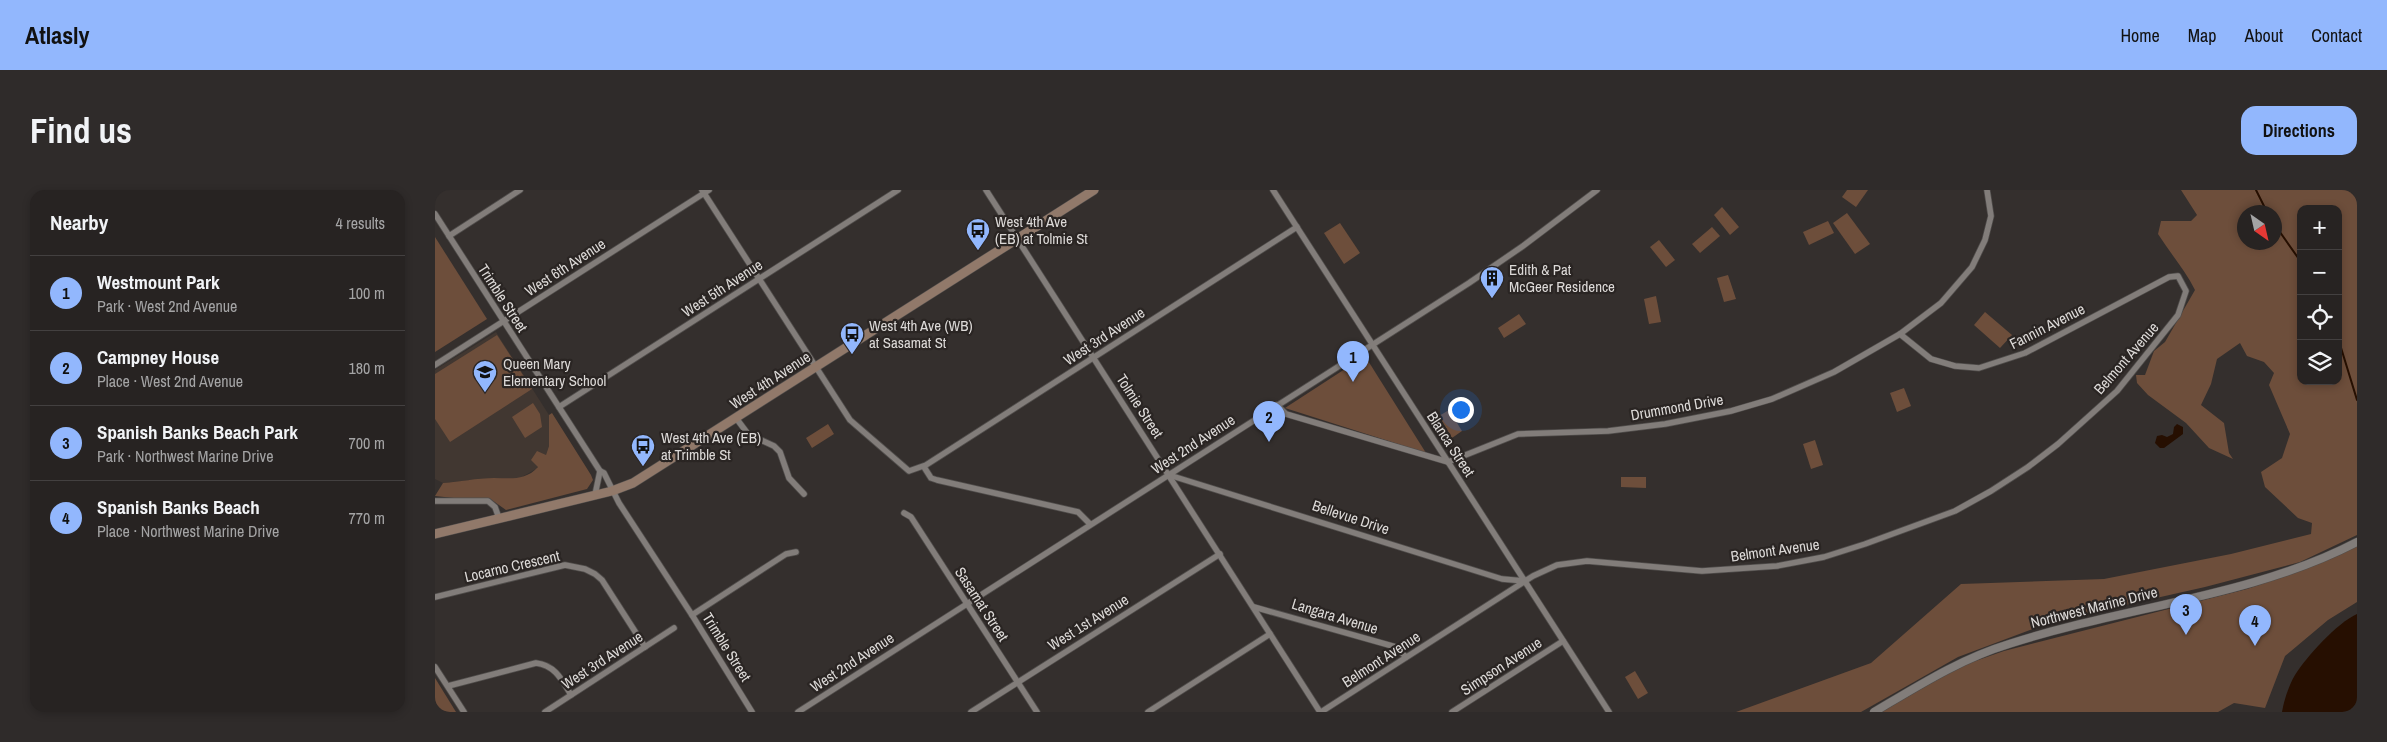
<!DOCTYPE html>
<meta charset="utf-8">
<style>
body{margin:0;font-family:"Archivo Narrow",sans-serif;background:#2f2b2a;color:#f1f3f6}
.controls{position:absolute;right:15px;top:15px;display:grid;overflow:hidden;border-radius:10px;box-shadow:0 2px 8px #0003}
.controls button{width:45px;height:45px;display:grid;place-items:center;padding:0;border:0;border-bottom:1px solid #434040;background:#272322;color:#f1f3f6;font:25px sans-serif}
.compass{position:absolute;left:1802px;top:15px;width:45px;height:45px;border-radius:50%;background:#272322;box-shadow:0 2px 8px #0003;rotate:146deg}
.you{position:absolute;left:1025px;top:219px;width:18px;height:18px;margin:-12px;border:4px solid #fff;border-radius:50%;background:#1a73e8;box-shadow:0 0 0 8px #1a73e833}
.badge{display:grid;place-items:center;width:32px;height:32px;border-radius:50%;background:#92b7fd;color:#111;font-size:16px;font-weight:700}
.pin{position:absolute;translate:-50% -41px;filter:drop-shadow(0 1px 2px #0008)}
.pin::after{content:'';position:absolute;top:26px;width:18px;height:15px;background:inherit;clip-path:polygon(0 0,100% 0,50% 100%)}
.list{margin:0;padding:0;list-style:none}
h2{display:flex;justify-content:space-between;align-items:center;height:65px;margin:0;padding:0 20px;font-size:21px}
h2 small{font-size:16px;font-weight:400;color:#a4a4a5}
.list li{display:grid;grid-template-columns:32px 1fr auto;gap:15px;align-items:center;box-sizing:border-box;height:75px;padding:0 20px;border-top:1px solid #434040}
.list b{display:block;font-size:19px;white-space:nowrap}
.list p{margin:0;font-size:16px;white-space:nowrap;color:#a4a4a5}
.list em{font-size:16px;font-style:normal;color:#a4a4a5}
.icon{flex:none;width:28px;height:28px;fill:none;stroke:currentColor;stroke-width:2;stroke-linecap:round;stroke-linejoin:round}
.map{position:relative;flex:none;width:1922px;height:522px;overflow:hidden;border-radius:15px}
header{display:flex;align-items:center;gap:30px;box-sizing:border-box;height:70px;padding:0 25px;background:#92b7fd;color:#111}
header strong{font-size:24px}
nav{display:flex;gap:28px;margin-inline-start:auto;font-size:18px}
.intro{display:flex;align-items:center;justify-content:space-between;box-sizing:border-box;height:120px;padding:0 30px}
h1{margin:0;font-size:35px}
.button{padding:12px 22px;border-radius:15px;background:#92b7fd;color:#111;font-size:18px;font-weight:700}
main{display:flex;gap:30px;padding:0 30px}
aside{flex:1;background:#272322;border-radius:15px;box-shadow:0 2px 8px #0003}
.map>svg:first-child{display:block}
.built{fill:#413731}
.green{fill:#6d4e3b;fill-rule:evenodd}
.water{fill:#260f01}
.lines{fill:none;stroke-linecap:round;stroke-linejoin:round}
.stream{stroke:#260f01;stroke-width:2}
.minor-casing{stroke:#514e4c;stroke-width:7}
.tertiary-casing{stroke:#514e4c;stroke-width:9}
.secondary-casing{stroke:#514e4c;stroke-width:10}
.minor{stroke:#827d7a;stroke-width:5.5}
.tertiary{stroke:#827d7a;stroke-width:8}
.secondary{stroke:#91796a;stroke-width:9}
.labels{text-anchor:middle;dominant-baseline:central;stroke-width:4.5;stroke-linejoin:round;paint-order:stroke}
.poi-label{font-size:15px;fill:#dddad8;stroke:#2a2523;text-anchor:start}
.street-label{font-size:15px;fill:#dddad8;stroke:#2a2523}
</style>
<header>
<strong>Atlasly</strong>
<nav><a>Home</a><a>Map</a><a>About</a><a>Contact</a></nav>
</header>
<div class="intro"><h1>Find us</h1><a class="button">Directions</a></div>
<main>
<aside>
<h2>Nearby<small>4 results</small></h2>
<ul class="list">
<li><span class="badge">1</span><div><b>Westmount Park</b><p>Park · West 2nd Avenue</p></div><em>100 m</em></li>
<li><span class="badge">2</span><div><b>Campney House</b><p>Place · West 2nd Avenue</p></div><em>180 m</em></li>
<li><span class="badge">3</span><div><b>Spanish Banks Beach Park</b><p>Park · Northwest Marine Drive</p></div><em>700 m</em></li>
<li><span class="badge">4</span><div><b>Spanish Banks Beach</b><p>Place · Northwest Marine Drive</p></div><em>770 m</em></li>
</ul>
</aside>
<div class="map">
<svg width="1922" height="522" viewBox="0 0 1922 522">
<rect width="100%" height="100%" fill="#342f2d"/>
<path class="built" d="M61 142 114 225V256L111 265 101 279 85 288 72 290 59 288 8 293 0 289V180Z"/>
<g class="green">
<path d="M1412 0H1433L1421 17 1407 7Z"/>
<path d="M1746 0H1922V345L1865 372 1770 397 1619 431 1523 467 1426 522H1301L1436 473 1526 394 1669 389 1796 364 1876 344 1877 333 1863 328 1830 297 1826 282 1847 268 1855 244 1834 195 1839 183 1829 172 1812 166 1805 153 1782 169 1776 194 1766 215 1789 233 1794 263 1798 269 1774 258 1751 233 1713 205 1702 193 1701 185H1710L1719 161 1730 152 1760 100C1750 80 1735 63 1723 44L1726 31H1756L1762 25ZM1866 19H1903V191H1866ZM1810 22H1840V52H1810Z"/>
<path d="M1287 17 1304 37 1295 45 1279 25Z"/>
<path d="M1412 23 1435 54 1420 64 1398 33Z"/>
<path d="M1393 31 1399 43 1374 55 1368 42Z"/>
<path d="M905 33 925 63 909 74 889 43Z"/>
<path d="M1277 37 1285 46 1265 63 1257 54Z"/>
<path d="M0 47 52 129 0 162Z"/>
<path d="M1224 50 1240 70 1231 77 1215 57Z"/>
<path d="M1293 85 1301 109 1289 112 1282 88Z"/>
<path d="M1221 106 1226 132 1214 134 1209 109Z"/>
<path d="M1550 122 1577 145 1565 158 1539 135Z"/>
<path d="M1084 124 1091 134 1069 148 1063 138Z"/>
<path d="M62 145 97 199 15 252 0 229V184Z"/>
<path d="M930 166 991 263 850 218Z"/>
<path d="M1469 198 1476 216 1462 222 1455 203Z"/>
<path d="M98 213 105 224 107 237 90 248 77 227Z"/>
<path d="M1014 220 1027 241 1017 248 1004 226Z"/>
<path d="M117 223 156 285 158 290 152 299 71 320 54 308 28 309 0 306 8 293C24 292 42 288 59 288 76 288 90 291 103 277L96 270 102 261 111 265 114 256V225Z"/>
<path d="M393 234 399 244 377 258 371 248Z"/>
<path d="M1380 250 1388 275 1376 279 1368 254Z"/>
<path d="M1186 287H1211V298L1186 297Z"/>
<path d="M1922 356V412L1893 430 1850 466 1830 518 1799 513 1783 522H1446L1526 476 1569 461 1812 399 1868 380Z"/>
<path d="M1200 481 1213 503 1203 509 1190 487Z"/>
<path d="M0 488 21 522H0Z"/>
</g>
<g class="water">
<path d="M1742 234 1748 237V244L1729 258H1725L1720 253 1722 246 1727 245 1732 247 1738 244 1739 237Z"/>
<path d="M1922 424V522H1847C1849 510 1854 495 1860 485 1872 466 1902 433 1922 424Z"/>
</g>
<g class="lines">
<g class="stream">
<path d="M1821 0 1832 22"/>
<path d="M1840 35 1866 72"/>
<path d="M1903 148 1922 210"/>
</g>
<g class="minor-casing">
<g id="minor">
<path d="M267 0 415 230 474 281 491 275 862 37"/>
<path d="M551 0 885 522"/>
<path d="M838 0 1174 522"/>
<path d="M0 24 165 281 169 283 184 313 257 425 317 522"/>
<path d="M14 46 85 0"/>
<path d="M0 175 274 0"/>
<path d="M842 215 851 224 1013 272 1083 244 1173 241 1230 234 1296 221 1337 209 1399 182 1465 144 1506 113 1537 77 1550 50 1556 26 1552 0"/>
<path d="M124 217 463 0"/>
<path d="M301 228 313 244 339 256 345 262 354 288 369 304"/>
<path d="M489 277 496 288 502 290 643 322 655 334"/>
<path d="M734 285 1067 389 1090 391"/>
<path d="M160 305 165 281"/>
<path d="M0 311H53L60 317 64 328"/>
<path d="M469 323 476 327 602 522"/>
<path d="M0 407 130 375 150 379 160 384 167 390 210 457"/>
<path d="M819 417 961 457 971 467"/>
<path d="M257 425 351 364 361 362"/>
<path d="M0 477 29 522"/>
<path d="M13 496 101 473C120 475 127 490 136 505"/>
<path d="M110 522 239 438"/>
<path d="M363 522 1034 93 1088 56 1162 0"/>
<path d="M536 522 785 364"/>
<path d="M713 522 835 444"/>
<path d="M886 522 1098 386 1122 375 1152 371 1267 381 1342 376 1389 367 1430 354 1520 321 1556 301 1593 277 1623 254 1682 201 1743 125 1751 101 1743 86 1734 87 1590 163 1544 178 1520 176 1496 169 1465 144"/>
<path d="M1017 522 1128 451"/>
</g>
</g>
<g class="tertiary-casing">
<path id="tertiary" d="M1439 522C1483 496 1525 469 1574 454 1687 417 1817 407 1922 352"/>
</g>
<g class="secondary-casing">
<path id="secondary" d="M0 344 177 301 198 293 659 0"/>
</g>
<use href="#minor" class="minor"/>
<use href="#tertiary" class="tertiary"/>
<use href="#secondary" class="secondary"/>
</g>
<defs>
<g id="bus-pin" transform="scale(1.25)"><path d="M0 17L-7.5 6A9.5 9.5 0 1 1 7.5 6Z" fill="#92b7fd" stroke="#2a2523"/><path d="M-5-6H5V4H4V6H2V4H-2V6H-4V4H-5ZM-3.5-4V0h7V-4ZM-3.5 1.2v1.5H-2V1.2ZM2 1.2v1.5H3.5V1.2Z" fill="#111"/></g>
<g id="building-pin" transform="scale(1.25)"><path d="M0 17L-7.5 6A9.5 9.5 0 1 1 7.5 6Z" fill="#92b7fd" stroke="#2a2523"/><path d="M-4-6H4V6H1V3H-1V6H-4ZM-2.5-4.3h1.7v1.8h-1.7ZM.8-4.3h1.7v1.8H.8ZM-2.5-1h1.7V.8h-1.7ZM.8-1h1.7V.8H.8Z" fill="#111"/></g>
<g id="school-pin" transform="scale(1.25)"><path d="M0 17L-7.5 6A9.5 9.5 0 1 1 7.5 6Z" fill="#92b7fd" stroke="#2a2523"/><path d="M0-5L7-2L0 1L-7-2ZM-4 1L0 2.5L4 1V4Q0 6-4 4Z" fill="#111"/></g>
</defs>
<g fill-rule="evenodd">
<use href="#bus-pin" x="543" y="40"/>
<use href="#building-pin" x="1057" y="88"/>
<use href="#bus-pin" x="417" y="144"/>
<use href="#school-pin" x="50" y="182"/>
<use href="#bus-pin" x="208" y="256"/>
</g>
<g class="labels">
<g class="poi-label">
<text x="560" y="31">West 4th Ave<tspan x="560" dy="17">(EB) at Tolmie St</tspan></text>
<text x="1074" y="79">Edith &amp; Pat<tspan x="1074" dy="17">McGeer Residence</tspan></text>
<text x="434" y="135">West 4th Ave (WB)<tspan x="434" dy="17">at Sasamat St</tspan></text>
<text x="68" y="173">Queen Mary<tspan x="68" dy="17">Elementary School</tspan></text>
<text x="226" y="247">West 4th Ave (EB)<tspan x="226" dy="17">at Trimble St</tspan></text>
</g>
<g class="street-label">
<text transform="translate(130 77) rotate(-33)">West 6th Avenue</text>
<text transform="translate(287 98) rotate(-33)">West 5th Avenue</text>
<text transform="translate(68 108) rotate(57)">Trimble Street</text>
<text transform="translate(1612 136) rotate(-27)">Fannin Avenue</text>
<text transform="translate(669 146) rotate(-33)">West 3rd Avenue</text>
<text transform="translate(1691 168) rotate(-49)">Belmont Avenue</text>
<text transform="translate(335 190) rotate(-33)">West 4th Avenue</text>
<text transform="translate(705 216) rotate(57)">Tolmie Street</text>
<text transform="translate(1242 217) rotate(-10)">Drummond Drive</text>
<text transform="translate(758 254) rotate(-33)">West 2nd Avenue</text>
<text transform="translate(1016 254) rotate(57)">Blanca Street</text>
<text transform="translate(916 327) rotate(18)">Bellevue Drive</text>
<text transform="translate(1340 360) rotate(-8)">Belmont Avenue</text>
<text transform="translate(77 376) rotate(-13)">Locarno Crescent</text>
<text transform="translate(547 414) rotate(57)">Sasamat Street</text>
<text transform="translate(1659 417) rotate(-14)">Northwest Marine Drive</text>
<text transform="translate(900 426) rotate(17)">Langara Avenue</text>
<text transform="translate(653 432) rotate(-32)">West 1st Avenue</text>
<text transform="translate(292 457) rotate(58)">Trimble Street</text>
<text transform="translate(946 469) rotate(-33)">Belmont Avenue</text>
<text transform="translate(167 470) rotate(-33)">West 3rd Avenue</text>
<text transform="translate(417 472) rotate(-33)">West 2nd Avenue</text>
<text transform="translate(1066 476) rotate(-33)">Simpson Avenue</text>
</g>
</g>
</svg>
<div class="controls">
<button>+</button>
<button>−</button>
<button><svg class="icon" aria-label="locate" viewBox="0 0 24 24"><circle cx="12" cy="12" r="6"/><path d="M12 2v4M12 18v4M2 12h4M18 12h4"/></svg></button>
<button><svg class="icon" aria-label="layers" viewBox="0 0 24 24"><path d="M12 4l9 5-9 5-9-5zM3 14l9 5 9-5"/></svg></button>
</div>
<svg class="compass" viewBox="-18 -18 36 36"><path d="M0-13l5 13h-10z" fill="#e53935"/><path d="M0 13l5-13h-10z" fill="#a4a4a5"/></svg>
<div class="you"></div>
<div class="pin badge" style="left:918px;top:192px">1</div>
<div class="pin badge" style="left:834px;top:252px">2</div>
<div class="pin badge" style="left:1751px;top:445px">3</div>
<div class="pin badge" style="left:1820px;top:456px">4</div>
</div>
</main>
